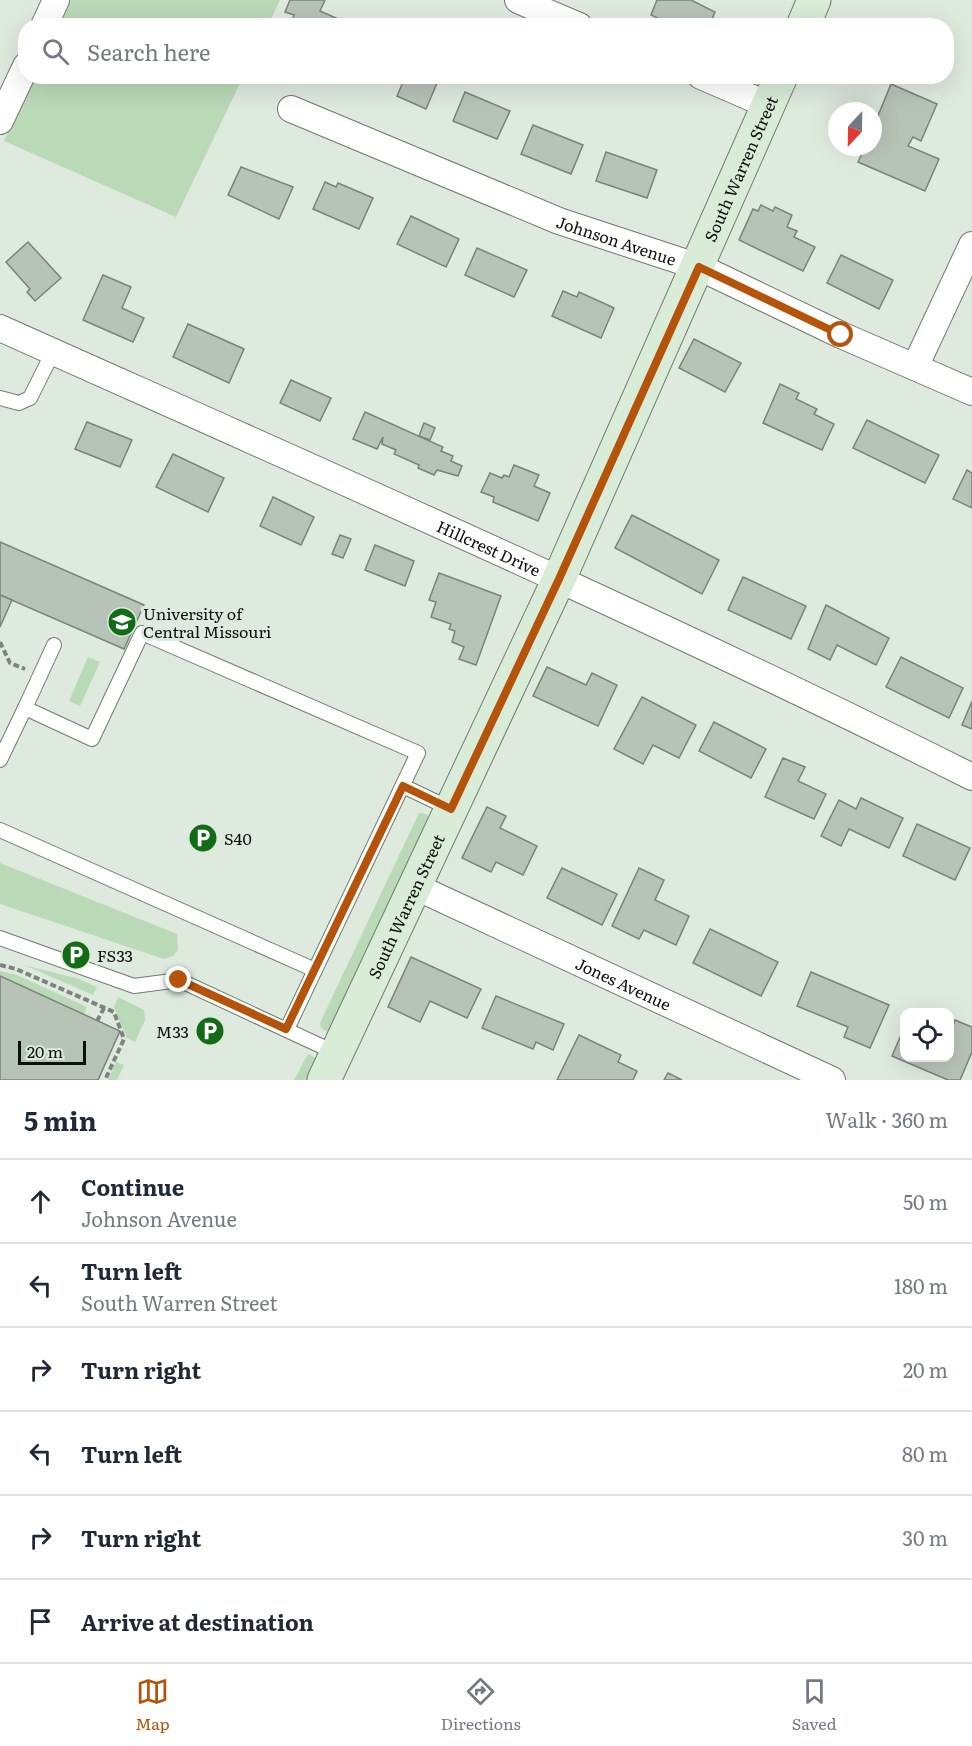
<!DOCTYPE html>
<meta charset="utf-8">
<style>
body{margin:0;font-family:Literata,serif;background:#f6f6f7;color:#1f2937}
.controls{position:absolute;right:18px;bottom:18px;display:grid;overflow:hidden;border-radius:12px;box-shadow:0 6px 24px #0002}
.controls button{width:54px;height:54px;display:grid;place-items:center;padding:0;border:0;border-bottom:2px solid #e0e1e3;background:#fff;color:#1f2937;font:30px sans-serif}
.compass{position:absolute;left:828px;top:102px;width:54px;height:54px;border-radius:50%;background:#fff;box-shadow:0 6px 24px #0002;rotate:202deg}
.scale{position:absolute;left:18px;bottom:15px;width:68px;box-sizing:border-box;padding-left:6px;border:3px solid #0c100c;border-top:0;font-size:16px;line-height:21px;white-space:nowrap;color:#0c100c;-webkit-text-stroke:4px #dfeade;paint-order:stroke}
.stop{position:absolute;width:18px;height:18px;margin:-14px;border:4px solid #b45309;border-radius:50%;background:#fff}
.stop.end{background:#b45309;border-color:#fff;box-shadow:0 2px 6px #0008}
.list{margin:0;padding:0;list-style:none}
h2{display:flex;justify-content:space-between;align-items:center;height:78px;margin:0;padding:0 24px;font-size:26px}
h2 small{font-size:20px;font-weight:400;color:#747a83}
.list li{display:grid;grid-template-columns:39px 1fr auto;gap:18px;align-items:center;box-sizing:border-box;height:84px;padding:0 24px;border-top:2px solid #e0e1e3}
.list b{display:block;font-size:22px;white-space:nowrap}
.list p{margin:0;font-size:20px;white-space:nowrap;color:#747a83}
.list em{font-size:20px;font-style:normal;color:#747a83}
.icon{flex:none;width:33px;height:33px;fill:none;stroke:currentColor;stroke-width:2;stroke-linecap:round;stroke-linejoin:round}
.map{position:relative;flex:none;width:972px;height:1080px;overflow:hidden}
.search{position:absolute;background:#fff;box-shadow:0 6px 24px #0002;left:18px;right:18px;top:18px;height:66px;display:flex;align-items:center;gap:15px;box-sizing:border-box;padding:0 21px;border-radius:24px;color:#747a83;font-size:22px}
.sheet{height:582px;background:#fff}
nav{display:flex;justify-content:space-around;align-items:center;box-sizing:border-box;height:84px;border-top:2px solid #e0e1e3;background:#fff;font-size:16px;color:#747a83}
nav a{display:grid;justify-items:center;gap:3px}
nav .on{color:#b45309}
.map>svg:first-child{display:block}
.green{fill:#bad9b7}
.building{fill:#b8c3b7;stroke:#798378;stroke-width:1.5}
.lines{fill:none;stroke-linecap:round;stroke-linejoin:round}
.lane-casing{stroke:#707a6f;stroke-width:16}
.street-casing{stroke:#707a6f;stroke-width:28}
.secondary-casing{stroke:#707a6f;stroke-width:35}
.path{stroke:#7c847c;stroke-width:4;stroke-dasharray:6 3;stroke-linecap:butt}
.lane{stroke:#fff;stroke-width:14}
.street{stroke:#fff;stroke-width:26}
.secondary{stroke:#d9ecd8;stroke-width:33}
.route{stroke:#b45309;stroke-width:8}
.labels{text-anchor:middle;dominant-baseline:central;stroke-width:6;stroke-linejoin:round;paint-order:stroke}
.street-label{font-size:16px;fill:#0c100c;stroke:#dfeade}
.poi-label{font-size:16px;fill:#0c100c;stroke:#dfeade;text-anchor:start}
</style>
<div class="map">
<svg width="972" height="1080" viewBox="0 0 972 1080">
<rect width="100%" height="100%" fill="#dfeade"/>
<g class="green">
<path d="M69 0H280L268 25 57 26Z"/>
<path d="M33 77H243L176 217 4 141Z"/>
<path d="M88 657 100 662 80 706 69 701Z"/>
<path d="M419 813 427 814 429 819 328 1032 321 1028 320 1023Z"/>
<path d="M0 863 177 934 178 950 173 956 164 959 0 904Z"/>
<path d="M24 965 79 979 97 987 93 995Z"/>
<path d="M0 971 17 975 87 1007 83 1015 0 976Z"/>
<path d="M118 997 144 1010 145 1020 135 1042 127 1038 114 1007Z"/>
<path d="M308 1054 316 1058 310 1080H294Z"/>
<path d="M116 1062 124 1065 117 1080H108Z"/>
</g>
<g class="building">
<path d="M290 0H325L320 11 343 21 340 26H290L294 15 285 12Z"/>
<path d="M657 0H691L715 12 709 26H673L651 15Z"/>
<path d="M390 76H440L426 109 397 96 403 82Z"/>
<path d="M891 84 937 104 921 141 913 137 908 146 939 159 925 191 858 162 865 147H873V128Z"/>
<path d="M465 92 510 111 497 139 453 121Z"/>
<path d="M533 125 583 145 571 174 521 154Z"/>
<path d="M606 152 657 170 647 198 596 181Z"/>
<path d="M241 167 293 187 279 219 228 195Z"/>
<path d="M325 182 336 187 338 183 373 198 359 229 313 209Z"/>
<path d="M761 205 773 211 775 207 792 215 787 227 797 231 794 237 815 247 803 271 739 240 753 209 758 211Z"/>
<path d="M411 216 459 239 446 267 397 244Z"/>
<path d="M28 242 61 278 35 301 27 292 30 289 6 262Z"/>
<path d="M477 248 527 270 514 297 465 275Z"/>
<path d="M841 255 893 280 879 309 827 283Z"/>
<path d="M103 275 131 287 122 308 144 318 133 342 83 320Z"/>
<path d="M563 291 577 297 579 292 614 308 601 338 552 316Z"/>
<path d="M188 324 244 349 229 383 173 357Z"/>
<path d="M694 339 741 363 725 392 679 368Z"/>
<path d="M291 380 331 398 320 421 280 403Z"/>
<path d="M780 384 799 393 796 399 817 409 814 414 834 424 822 450 763 423Z"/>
<path d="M365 412 443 447 441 451 453 456 451 461 462 466 458 476 437 470 434 475 418 468 419 465 394 454 396 450 382 444 383 437 377 449 353 439Z"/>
<path d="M867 420 939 455 925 483 853 448Z"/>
<path d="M87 422 132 440 120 467 75 449Z"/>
<path d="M424 423 435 428 430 440 419 436Z"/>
<path d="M173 454 224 478 208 512 156 487Z"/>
<path d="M514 465 539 475 534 486 550 493 538 521 493 502 494 497 481 492 490 473 502 478 504 475 509 477Z"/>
<path d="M967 470 972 473V508L953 499Z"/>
<path d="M273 497 314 517 301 545 260 526Z"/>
<path d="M632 515 719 560 702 594 615 548Z"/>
<path d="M340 535 351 539 343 558 332 554Z"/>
<path d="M0 542 144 605 124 649 0 595Z"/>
<path d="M375 545 414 561 405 586 365 570Z"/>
<path d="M439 573 501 596 476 665 459 659 464 647 452 642 455 631 449 629 451 624 431 617 436 602 429 600Z"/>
<path d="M743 577 806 606 791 639 728 610Z"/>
<path d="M0 595 12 600 0 627Z"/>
<path d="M826 605 889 638 876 665 837 645 830 660 808 649Z"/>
<path d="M901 657 963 688 949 718 886 687Z"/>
<path d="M547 667 586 685 592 673 617 685 598 726 533 696Z"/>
<path d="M642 697 696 725 679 758 653 745 643 764 614 749Z"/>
<path d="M972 701V729L962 725Z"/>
<path d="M714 722 766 749 751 778 699 751Z"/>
<path d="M783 758 805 767 798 781 826 794 814 819 765 797Z"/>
<path d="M861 798 903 818 889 848 849 829 841 846 821 836 839 800 856 809Z"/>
<path d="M487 807 506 816 500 828 537 846 523 875 496 862 491 872 462 858Z"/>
<path d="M917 824 970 848 955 880 903 856Z"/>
<path d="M562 868 617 894 602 925 547 898Z"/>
<path d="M639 868 664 880 655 900 689 916 676 945 644 930 639 939 612 926Z"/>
<path d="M710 929 778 962 761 996 693 963Z"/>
<path d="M411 957 481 989 467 1018 430 1001 420 1022 388 1007Z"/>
<path d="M811 972 889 1005 870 1048 844 1037 848 1027 797 1006Z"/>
<path d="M0 976 120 1031 98 1080H0Z"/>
<path d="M496 996 564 1024 553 1050 536 1042 533 1049 482 1028Z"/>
<path d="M955 1020 972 1027V1052L960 1080H948L892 1056 904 1028V1058H950V1033Z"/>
<path d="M579 1035 621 1055 618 1062 637 1071 633 1080H557Z"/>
<path d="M668 1073 682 1080H664Z"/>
</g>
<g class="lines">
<g class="lane-casing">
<g id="lane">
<path d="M0 398 19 403 30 398 53 352"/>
<path d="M25 708 54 645"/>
<path d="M0 760 25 708 92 739 142 633 418 753 287 1029"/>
<path d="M403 786 451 809"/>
<path d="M0 830 315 970"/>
<path d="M0 938 134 986 179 980 336 1053"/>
</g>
</g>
<g class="street-casing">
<g id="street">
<path d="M518 0 579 26"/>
<path d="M44 26 56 0"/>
<path d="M701 76 768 105"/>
<path id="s1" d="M291 109 559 221 699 267 841 335 972 392"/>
<path d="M0 121 26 66"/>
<path id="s2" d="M0 328C326 474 653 617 972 777"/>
<path d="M915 367 972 245"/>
<path id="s3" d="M414 886 832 1080"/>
</g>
</g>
<g class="secondary-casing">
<g id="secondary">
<path d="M803 26 814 0"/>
<path id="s4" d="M324 1080 559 579 781 76"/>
</g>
</g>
<g class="path">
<path d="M0 642 10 663 25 669"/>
<path d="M0 965 16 969 114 1012 124 1039 105 1080"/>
<path d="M97 1021 104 1008"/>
</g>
<use href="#lane" class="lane"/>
<use href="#street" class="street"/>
<use href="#secondary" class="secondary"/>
</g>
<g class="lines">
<path class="route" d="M179 980 286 1029 403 786 451 809 559 579 699 267 841 335"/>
</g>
<defs>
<g id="university-disc" transform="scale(1.5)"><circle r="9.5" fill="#126c16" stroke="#dfeade"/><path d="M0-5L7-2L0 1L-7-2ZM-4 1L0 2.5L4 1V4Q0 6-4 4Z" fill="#fff"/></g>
<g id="parking-disc" transform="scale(1.5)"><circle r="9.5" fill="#126c16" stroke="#dfeade"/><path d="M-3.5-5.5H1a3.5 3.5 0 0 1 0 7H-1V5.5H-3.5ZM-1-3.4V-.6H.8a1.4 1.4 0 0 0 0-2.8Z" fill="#fff"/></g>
</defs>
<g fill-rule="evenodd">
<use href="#university-disc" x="122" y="622"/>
<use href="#parking-disc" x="203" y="838"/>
<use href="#parking-disc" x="76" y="955"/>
<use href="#parking-disc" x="210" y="1031"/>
</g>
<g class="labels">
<g class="street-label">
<text stroke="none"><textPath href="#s4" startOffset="1002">South Warren Street</textPath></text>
<text stroke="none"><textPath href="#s1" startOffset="351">Johnson Avenue</textPath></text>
<text stroke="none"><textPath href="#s2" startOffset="536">Hillcrest Drive</textPath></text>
<text stroke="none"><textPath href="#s4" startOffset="192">South Warren Street</textPath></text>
<text stroke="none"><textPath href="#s3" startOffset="231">Jones Avenue</textPath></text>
</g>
<g class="poi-label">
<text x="143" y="613">University of<tspan x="143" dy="18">Central Missouri</tspan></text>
<text x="224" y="838">S40</text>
<text x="97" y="955">FS33</text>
<text x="189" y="1031" text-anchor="end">M33</text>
</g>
</g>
</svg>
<div class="controls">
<button><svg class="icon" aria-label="locate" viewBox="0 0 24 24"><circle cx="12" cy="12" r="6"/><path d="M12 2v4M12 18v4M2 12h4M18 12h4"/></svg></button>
</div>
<svg class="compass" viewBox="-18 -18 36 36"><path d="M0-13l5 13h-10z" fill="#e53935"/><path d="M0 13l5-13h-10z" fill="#747a83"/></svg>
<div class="scale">20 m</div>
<div class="stop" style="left:841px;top:335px"></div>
<div class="stop end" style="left:179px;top:980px"></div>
<div class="search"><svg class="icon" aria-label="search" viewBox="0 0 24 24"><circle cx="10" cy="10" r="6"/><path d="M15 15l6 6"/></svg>Search here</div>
</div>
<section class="sheet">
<h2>5 min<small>Walk · 360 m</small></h2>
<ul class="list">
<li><svg class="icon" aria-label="ahead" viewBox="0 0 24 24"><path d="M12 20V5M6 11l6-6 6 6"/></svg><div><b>Continue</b><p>Johnson Avenue</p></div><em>50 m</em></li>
<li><svg class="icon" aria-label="left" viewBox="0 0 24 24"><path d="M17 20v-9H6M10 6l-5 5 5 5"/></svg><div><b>Turn left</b><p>South Warren Street</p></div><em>180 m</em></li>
<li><svg class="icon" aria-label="right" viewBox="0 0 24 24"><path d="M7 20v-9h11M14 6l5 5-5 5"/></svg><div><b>Turn right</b></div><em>20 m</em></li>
<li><svg class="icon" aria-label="left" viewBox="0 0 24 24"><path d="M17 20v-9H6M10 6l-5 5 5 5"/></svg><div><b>Turn left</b></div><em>80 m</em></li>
<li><svg class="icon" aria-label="right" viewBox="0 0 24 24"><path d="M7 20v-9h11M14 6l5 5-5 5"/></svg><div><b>Turn right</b></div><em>30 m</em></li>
<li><svg class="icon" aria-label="arrive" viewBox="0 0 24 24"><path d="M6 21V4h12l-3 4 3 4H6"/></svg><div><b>Arrive at destination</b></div></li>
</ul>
</section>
<nav>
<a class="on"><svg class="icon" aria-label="map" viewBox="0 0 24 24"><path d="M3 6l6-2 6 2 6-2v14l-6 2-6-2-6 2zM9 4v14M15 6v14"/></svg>Map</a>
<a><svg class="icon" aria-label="directions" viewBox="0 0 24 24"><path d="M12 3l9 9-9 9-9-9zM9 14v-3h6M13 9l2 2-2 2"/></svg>Directions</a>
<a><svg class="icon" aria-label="saved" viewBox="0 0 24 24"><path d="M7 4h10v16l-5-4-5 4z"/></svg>Saved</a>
</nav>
